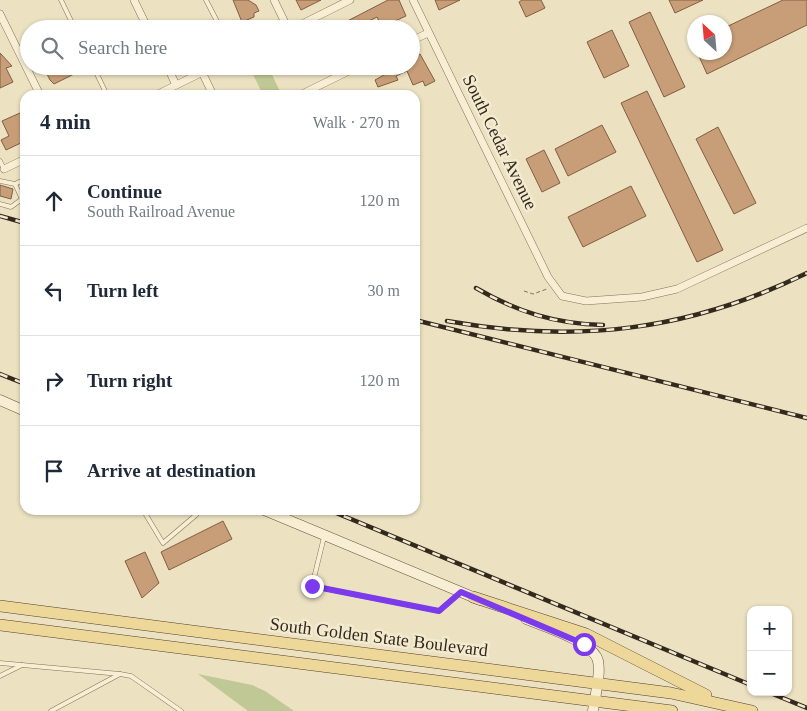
<!DOCTYPE html>
<meta charset="utf-8">
<style>
body{margin:0;font-family:Georgia,serif;background:#f2f2f3;color:#1f2937}
.controls{position:absolute;right:15px;bottom:15px;display:grid;overflow:hidden;border-radius:10px;box-shadow:0 1px 4px #0004}
.controls button{width:45px;height:45px;display:grid;place-items:center;padding:0;border:0;border-bottom:1px solid #e0e1e3;background:#fff;color:#1f2937;font:25px sans-serif}
.compass{position:absolute;left:687px;top:15px;width:45px;height:45px;border-radius:50%;background:#fff;box-shadow:0 1px 4px #0004;rotate:334deg}
.stop{position:absolute;width:15px;height:15px;margin:-11px;border:4px solid #7c3aed;border-radius:50%;background:#fff}
.stop.end{background:#7c3aed;border-color:#fff;box-shadow:0 1px 5px #0008}
.list{margin:0;padding:0;list-style:none}
h2{display:flex;justify-content:space-between;align-items:center;height:65px;margin:0;padding:0 20px;font-size:21px}
h2 small{font-size:16px;font-weight:400;color:#747a83}
.list li{display:grid;grid-template-columns:32px 1fr auto;gap:15px;align-items:center;box-sizing:border-box;height:90px;padding:0 20px;border-top:1px solid #e0e1e3}
.list b{display:block;font-size:19px;white-space:nowrap}
.list p{margin:0;font-size:16px;white-space:nowrap;color:#747a83}
.list em{font-size:16px;font-style:normal;color:#747a83}
.icon{flex:none;width:28px;height:28px;fill:none;stroke:currentColor;stroke-width:2;stroke-linecap:round;stroke-linejoin:round}
.map{position:relative;flex:none;width:807px;height:711px;overflow:hidden}
.search{position:absolute;background:#fff;box-shadow:0 1px 4px #0004;left:20px;top:20px;width:400px;height:55px;display:flex;align-items:center;gap:12px;box-sizing:border-box;padding:0 18px;border-radius:28px;color:#747a83;font-size:19px}
.panel{position:absolute;background:#fff;box-shadow:0 1px 4px #0004;left:20px;top:90px;width:400px;height:425px;border-radius:15px}
.map>svg:first-child{display:block}
.green{fill:#c0c995}
.building{fill:#c89e78;stroke:#825e40}
.lines{fill:none;stroke-linecap:round;stroke-linejoin:round}
.lane-casing{stroke:#847259;stroke-width:5}
.street-casing{stroke:#847259;stroke-width:8}
.secondary-casing{stroke:#66533d;stroke-width:11}
.primary-casing{stroke:#52402e;stroke-width:12}
.path{stroke:#847259;stroke-width:1;stroke-dasharray:4 2.5;stroke-linecap:butt}
.lane{stroke:#f7eed3;stroke-width:4}
.street{stroke:#f7eed3;stroke-width:7}
.secondary{stroke:#f7eed3;stroke-width:10}
.primary{stroke:#eed899;stroke-width:11}
.rail-casing{stroke:#34291d;stroke-width:4.5}
.rail{stroke:#f3ebd0;stroke-width:2.5;stroke-dasharray:8;stroke-linecap:butt}
.route{stroke:#7c3aed;stroke-width:6}
.labels{text-anchor:middle;dominant-baseline:central;stroke-width:5;stroke-linejoin:round;paint-order:stroke}
.street-label{font-size:18px;fill:#34291d;stroke:#f3ebd0}
</style>
<div class="map">
<svg width="807" height="711" viewBox="0 0 807 711">
<rect width="100%" height="100%" fill="#ece1c1"/>
<g class="green">
<path d="M249 66H268L281 94 263 95Z"/>
<path d="M198 674 252 685 265 691 294 711H248Z"/>
</g>
<g class="building">
<path d="M233 0H248L256 5 259 11 254 13V17L242 22Z"/>
<path d="M296 0H321L301 10Z"/>
<path d="M388 0H399L406 16 382 27 377 17 353 29H332Z"/>
<path d="M435 0H460L439 10Z"/>
<path d="M522 0H541L545 8 526 17 519 2Z"/>
<path d="M669 0H703L675 13Z"/>
<path d="M783 0H807V25L707 74 697 52H724V28Z"/>
<path d="M650 12 685 87 664 97 629 22Z"/>
<path d="M612 30 629 66 604 78 587 42Z"/>
<path d="M0 53 12 66 6 68 13 82 0 88Z"/>
<path d="M420 54 435 81 425 86 423 81 413 85 407 71 396 76 398 80 378 87 375 80 400 66H411V58Z"/>
<path d="M43 66H70L74 74 54 84 50 80Z"/>
<path d="M647 91 723 250 697 262 621 103Z"/>
<path d="M20 113 25 124V141L6 150 1 140 9 136 2 121Z"/>
<path d="M602 125 616 152 568 176 555 149Z"/>
<path d="M718 127 756 203 734 214 696 139Z"/>
<path d="M544 150 560 183 542 192 526 159Z"/>
<path d="M0 185 13 189 11 199 0 196Z"/>
<path d="M631 186 646 216 583 247 568 217Z"/>
<path d="M223 521 232 539 169 570 161 552Z"/>
<path d="M145 552 159 583 142 598 125 561Z"/>
</g>
<g class="lines">
<g class="lane-casing">
<g id="lane">
<path d="M61 0 75 29"/>
<path d="M206 0 221 29"/>
<path d="M93 66 107 95"/>
<path d="M0 161 4 169"/>
<path d="M0 181 15 184 25 179"/>
<path d="M15 184 22 199H25"/>
<path d="M0 204 11 207 22 199"/>
<path d="M143 510 163 543 196 515 198 510"/>
<path d="M188 510 196 515"/>
<path d="M324 537 312 586 439 611 461 592"/>
<path d="M0 663 22 665"/>
<path d="M0 676 22 665 120 674"/>
<path d="M51 711 120 674 131 676 181 711"/>
</g>
</g>
<g class="street-casing">
<g id="street">
<path d="M134 0 148 29"/>
<path d="M274 0 288 29"/>
<path d="M413 0 548 277 562 296 586 301 642 297 677 289 807 228"/>
<path d="M0 14 40 95"/>
<path d="M292 29 350 0"/>
<path d="M411 41 428 33"/>
<path d="M167 66 176 85"/>
<path d="M202 72 213 95"/>
<path d="M156 95 215 66"/>
<path d="M300 95 359 66"/>
<path d="M4 169 25 159"/>
</g>
</g>
<g class="secondary-casing">
<g id="secondary">
<path d="M0 400 25 411"/>
<path d="M264 510 480 600"/>
<path d="M526 619C543 626 594 642 598 661 601 676 595 695 593 711"/>
</g>
</g>
<g class="primary-casing">
<g id="primary">
<path d="M473 597 586 634 706 695"/>
<path d="M0 606 671 693 752 711"/>
<path d="M0 625 672 711"/>
</g>
</g>
<path class="path" d="M524 291 533 294 547 289"/>
<use href="#lane" class="lane"/>
<use href="#street" class="street"/>
<use href="#secondary" class="secondary"/>
<use href="#primary" class="primary"/>
<g class="rail-casing">
<g id="rail">
<path d="M0 216 25 223"/>
<path d="M476 288C517 312 556 324 603 325"/>
<path d="M415 320 807 418"/>
<path d="M447 321C576 344 689 331 807 273"/>
<path d="M0 374 25 384"/>
<path d="M329 510 751 685"/>
<path d="M768 692 807 708"/>
</g>
</g>
<use href="#rail" class="rail"/>
</g>
<g class="lines">
<path class="route" d="M312 586 439 611 461 592 584 644"/>
</g>
<g class="labels">
<g class="street-label">
<text transform="translate(500 142) rotate(64)">South Cedar Avenue</text>
<text transform="translate(379 637) rotate(7)">South Golden State Boulevard</text>
</g>
</g>
</svg>
<div class="controls">
<button>+</button>
<button>−</button>
</div>
<svg class="compass" viewBox="-18 -18 36 36"><path d="M0-13l5 13h-10z" fill="#e53935"/><path d="M0 13l5-13h-10z" fill="#747a83"/></svg>
<div class="stop" style="left:584px;top:644px"></div>
<div class="stop end" style="left:312px;top:586px"></div>
<div class="search"><svg class="icon" aria-label="search" viewBox="0 0 24 24"><circle cx="10" cy="10" r="6"/><path d="M15 15l6 6"/></svg>Search here</div>
<section class="panel">
<h2>4 min<small>Walk · 270 m</small></h2>
<ul class="list">
<li><svg class="icon" aria-label="ahead" viewBox="0 0 24 24"><path d="M12 20V5M6 11l6-6 6 6"/></svg><div><b>Continue</b><p>South Railroad Avenue</p></div><em>120 m</em></li>
<li><svg class="icon" aria-label="left" viewBox="0 0 24 24"><path d="M17 20v-9H6M10 6l-5 5 5 5"/></svg><div><b>Turn left</b></div><em>30 m</em></li>
<li><svg class="icon" aria-label="right" viewBox="0 0 24 24"><path d="M7 20v-9h11M14 6l5 5-5 5"/></svg><div><b>Turn right</b></div><em>120 m</em></li>
<li><svg class="icon" aria-label="arrive" viewBox="0 0 24 24"><path d="M6 21V4h12l-3 4 3 4H6"/></svg><div><b>Arrive at destination</b></div></li>
</ul>
</section>
</div>
